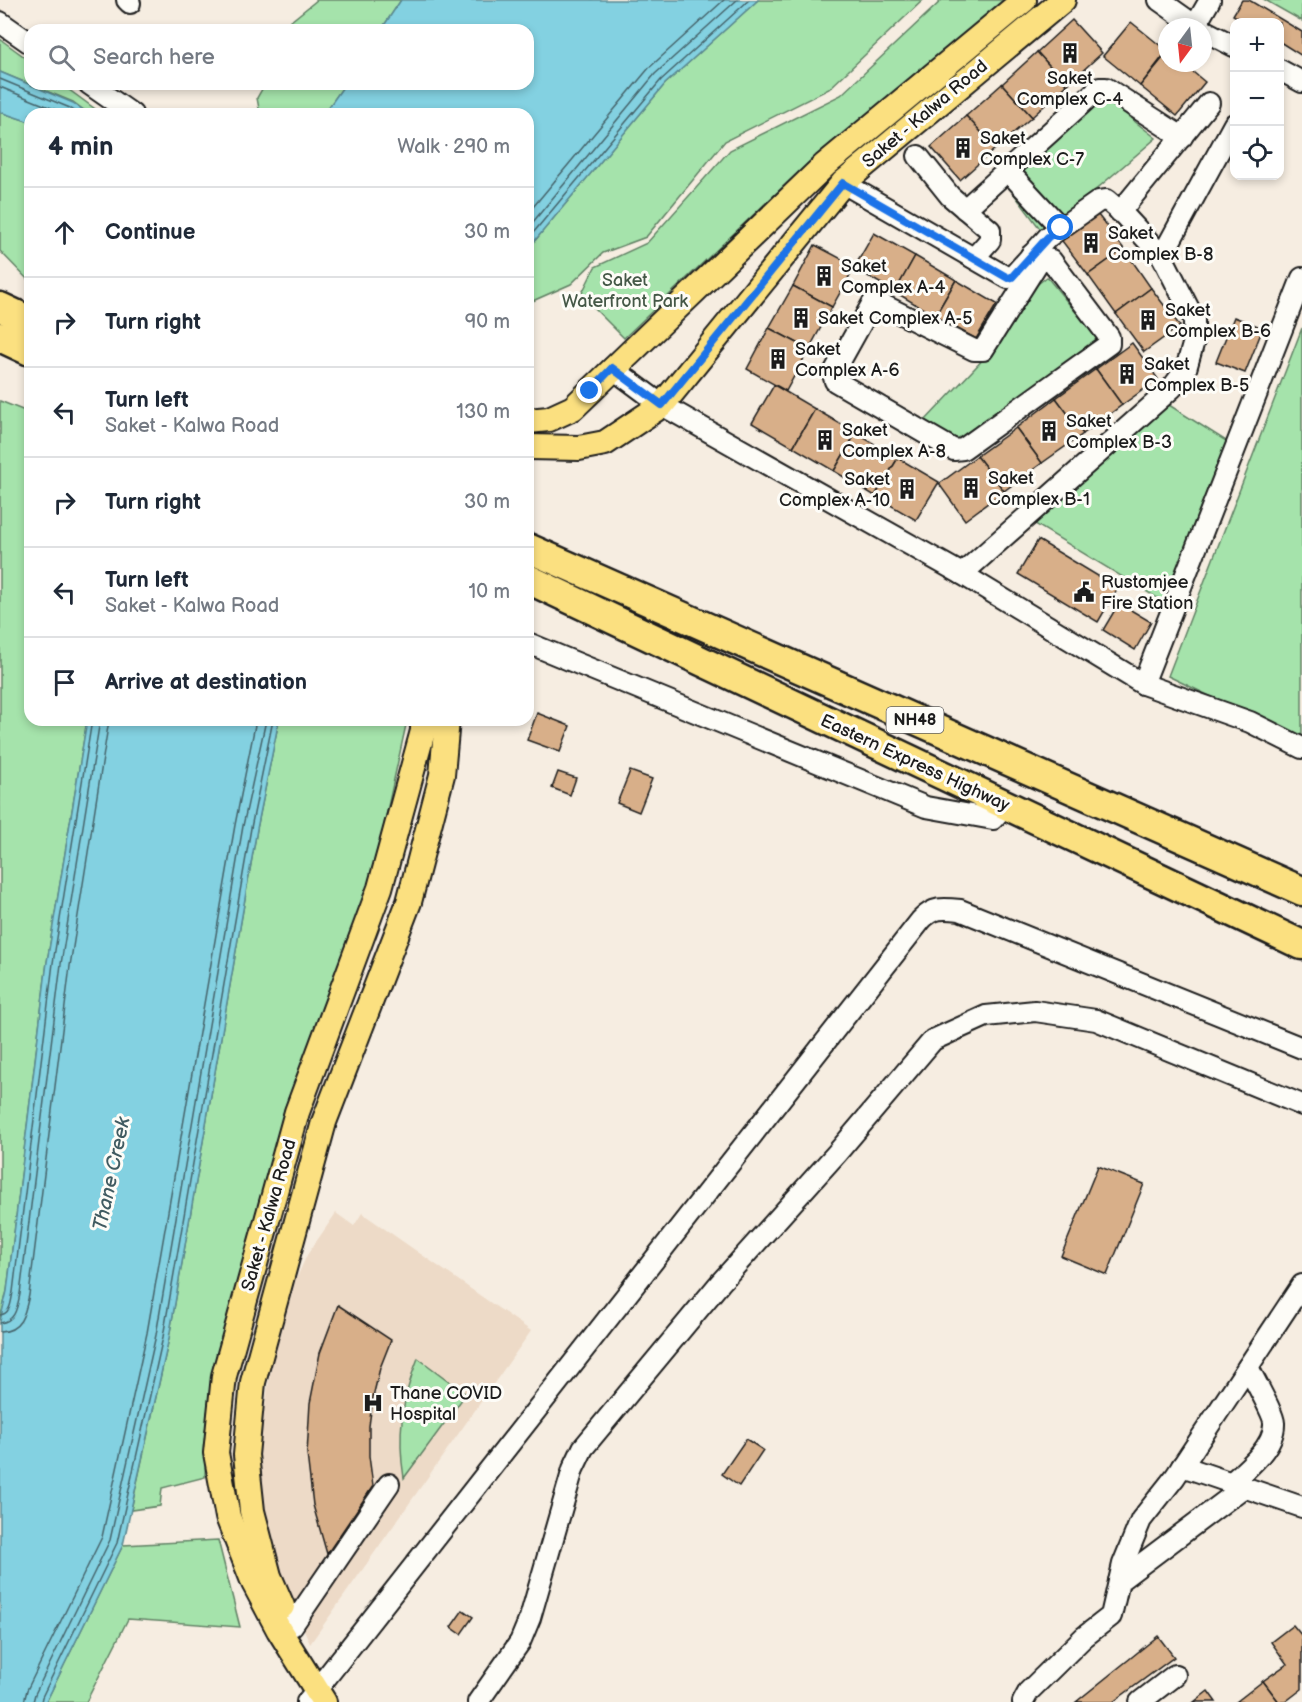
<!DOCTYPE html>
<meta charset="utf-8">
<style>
body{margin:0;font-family:"Balsamiq Sans",sans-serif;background:#f6f6f7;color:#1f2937}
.controls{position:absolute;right:18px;top:18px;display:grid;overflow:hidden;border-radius:12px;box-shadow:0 3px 9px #0003}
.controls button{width:54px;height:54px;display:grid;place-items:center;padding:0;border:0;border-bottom:2px solid #e0e1e3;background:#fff;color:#1f2937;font:30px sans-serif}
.compass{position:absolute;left:1158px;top:18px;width:54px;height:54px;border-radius:50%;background:#fff;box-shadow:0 3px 9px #0003;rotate:195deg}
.stop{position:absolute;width:18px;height:18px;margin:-14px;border:4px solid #1a73e8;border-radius:50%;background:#fff}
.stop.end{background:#1a73e8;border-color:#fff;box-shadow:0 2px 6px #0008}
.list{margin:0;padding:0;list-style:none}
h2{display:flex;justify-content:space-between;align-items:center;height:78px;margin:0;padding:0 24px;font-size:26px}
h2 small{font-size:20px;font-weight:400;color:#747a83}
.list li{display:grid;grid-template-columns:39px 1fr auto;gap:18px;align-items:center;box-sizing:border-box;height:90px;padding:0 24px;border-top:2px solid #e0e1e3}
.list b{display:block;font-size:22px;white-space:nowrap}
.list p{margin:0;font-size:20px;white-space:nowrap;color:#747a83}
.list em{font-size:20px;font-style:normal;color:#747a83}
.icon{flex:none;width:33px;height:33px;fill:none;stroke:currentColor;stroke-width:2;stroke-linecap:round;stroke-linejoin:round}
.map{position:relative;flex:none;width:1302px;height:1702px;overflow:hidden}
.search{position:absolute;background:#fff;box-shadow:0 3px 9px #0003;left:24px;top:24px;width:510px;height:66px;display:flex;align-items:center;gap:15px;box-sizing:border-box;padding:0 21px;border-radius:18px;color:#747a83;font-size:22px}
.panel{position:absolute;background:#fff;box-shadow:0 3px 9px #0003;left:24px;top:108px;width:510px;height:618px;border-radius:18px}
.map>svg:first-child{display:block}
.built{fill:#eddac7}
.green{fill:#a5e3ab;stroke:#608064;stroke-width:1.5}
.water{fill:#83d1e1;stroke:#5a8992;stroke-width:1.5}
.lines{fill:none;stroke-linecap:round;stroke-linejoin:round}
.shore{stroke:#45646b;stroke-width:1.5}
.building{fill:#d8af89;stroke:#1c1c1c;stroke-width:1.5}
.minor-casing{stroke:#1c1c1c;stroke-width:24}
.major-casing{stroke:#1c1c1c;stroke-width:28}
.highway-casing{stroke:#1c1c1c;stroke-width:33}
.minor{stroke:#fdfcf7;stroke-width:20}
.major{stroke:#fbe080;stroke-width:24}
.highway{stroke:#fbe080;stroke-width:28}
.route{stroke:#1a73e8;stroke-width:8}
.labels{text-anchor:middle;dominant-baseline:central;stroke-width:6;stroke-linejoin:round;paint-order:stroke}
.shield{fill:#fdfcf7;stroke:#605f5e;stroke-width:1.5}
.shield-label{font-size:16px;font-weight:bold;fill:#1c1c1c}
.poi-label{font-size:18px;fill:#1c1c1c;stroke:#fdfcf7;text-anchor:start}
.street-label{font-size:18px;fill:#1c1c1c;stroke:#fdfcf7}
.park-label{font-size:18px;fill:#455847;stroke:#fdfcf7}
.water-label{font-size:20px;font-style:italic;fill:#405b61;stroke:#fdfcf7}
</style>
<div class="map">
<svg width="1302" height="1702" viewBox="0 0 1302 1702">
<rect width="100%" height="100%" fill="#f6ede1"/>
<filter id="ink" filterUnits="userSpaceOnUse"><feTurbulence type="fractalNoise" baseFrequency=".0167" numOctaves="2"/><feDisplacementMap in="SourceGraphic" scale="12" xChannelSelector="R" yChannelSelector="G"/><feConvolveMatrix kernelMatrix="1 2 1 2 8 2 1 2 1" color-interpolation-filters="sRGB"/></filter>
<g filter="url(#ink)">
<path class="built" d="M336 1213 354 1226 362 1213 531 1331 310 1644 279 1567 260 1513 257 1481 261 1432 270 1374 287 1299 307 1255Z"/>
<g class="green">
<path d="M317 0H401L381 30H280Z"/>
<path d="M758 0H923L829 89 725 141 646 237 603 253 571 284 528 303V249L665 84Z"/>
<path d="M942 0H1005L810 161 624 338 581 295 595 267 647 243 730 150 841 95Z"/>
<path d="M1265 0H1302V21Z"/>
<path d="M0 39 30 61V84H61L102 114H89L73 102 0 72Z"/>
<path d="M265 84H345L324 114H260L257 98Z"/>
<path d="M1102 96 1156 138 1044 234 1005 182Z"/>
<path d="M0 112 30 122V282L0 251Z"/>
<path d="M1047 277 1101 343 959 440 923 423 990 352 1031 289Z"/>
<path d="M1302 328V740L1168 676Z"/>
<path d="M0 401 30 413V720H87L47 962 7 1291 0 1321Z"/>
<path d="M1169 405 1231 444 1167 604 1035 524Z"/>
<path d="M279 720H405L406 725 372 879 285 1107 207 1413 205 1477 162 1488 160 1506 131 1510 169 1338 257 829Z"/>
<path d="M418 1358 466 1394 404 1478C397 1435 402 1398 418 1358Z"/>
<path d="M218 1540 240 1627 128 1619 86 1702H46L123 1545Z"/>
</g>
<g class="water">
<path d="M401 0H758L665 84 528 249V114H324L345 84H528V30H381Z"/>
<path d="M0 72 73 103 89 114H30V122L0 112Z"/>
<path d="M87 720H279L257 829 169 1338 123 1545 46 1702H0V1321L7 1291 47 962Z"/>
</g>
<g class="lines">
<g class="shore">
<path d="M0 79 70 108 79 114"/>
<path d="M0 87 66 114"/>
<path d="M528 213 649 68 724 0"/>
<path d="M528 228 655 74 737 0"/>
<path d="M528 239 661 80 749 0"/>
<path d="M0 1315C11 1314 11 1301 13 1292L53 963 92 720"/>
<path d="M0 1323C16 1321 17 1307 20 1294L61 964 100 720"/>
<path d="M0 1332C22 1331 25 1313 29 1295L70 966 109 720"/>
<path d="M24 1702 27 1690 102 1537 147 1333 235 825 256 720"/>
<path d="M33 1702 35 1694 110 1540 156 1335 243 826 266 720"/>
<path d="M41 1702 42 1697 117 1543 163 1337 251 828 273 720"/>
</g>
</g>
<g class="building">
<path d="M1242 0H1249L1302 32V56L1280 42V22H1246L1233 15Z"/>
<path d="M1072 20 1102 53 1067 85 1037 52Z"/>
<path d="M1131 22 1167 51 1140 86 1103 56Z"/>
<path d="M1037 52 1067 85 1032 117 1002 84Z"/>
<path d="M1167 53V63H1182L1205 82 1177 116 1140 86Z"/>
<path d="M1002 84 1032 117 996 148 966 116Z"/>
<path d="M966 116 996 148 960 180 931 147Z"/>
<path d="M1095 211 1124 249 1088 275 1059 237Z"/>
<path d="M874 233 915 256 895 292 854 268Z"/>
<path d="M815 245 855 266 832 307 793 286Z"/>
<path d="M1124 249 1151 288 1116 314 1088 275Z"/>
<path d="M915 256 956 280 935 316 895 292Z"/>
<path d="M956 280 997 304 976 339 935 316Z"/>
<path d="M793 286 832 307 809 349 769 328Z"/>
<path d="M1151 288 1180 326 1144 352 1116 314Z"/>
<path d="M1234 317 1263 328 1245 373 1216 362Z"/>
<path d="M769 328 809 349 786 391 747 369Z"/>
<path d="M1132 343 1158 379 1122 405 1096 369Z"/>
<path d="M1096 369 1122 405 1083 434 1056 398Z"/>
<path d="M774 385 815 409 793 447 752 423Z"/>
<path d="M1056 398 1083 434 1042 463 1016 428Z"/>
<path d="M815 409 856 433 834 471 793 447Z"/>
<path d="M1016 428 1042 463 1004 491 977 456Z"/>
<path d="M856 433 898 458 875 496 834 471Z"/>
<path d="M977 456 1004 491 965 520 939 484Z"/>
<path d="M898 458 939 482 916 520 875 496Z"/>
<path d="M1038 540 1118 588 1098 622 1018 574Z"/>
<path d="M1119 603 1151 622 1135 650 1103 630Z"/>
<path d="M537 713 570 726 560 752 527 740Z"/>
<path d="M630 771 652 779 639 812 617 803Z"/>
<path d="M558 772 576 778 570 795 552 788Z"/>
<path d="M1098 1166 1144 1184 1107 1275 1061 1256Z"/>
<path d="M338 1305 391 1340 380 1368 373 1397 369 1426V1456L373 1486 327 1554 313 1505 307 1454 310 1403 320 1353Z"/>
<path d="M746 1439 763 1450 739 1486 722 1474Z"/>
<path d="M463 1610 473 1617 461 1634 451 1627Z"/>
<path d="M1293 1625 1302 1636V1689L1285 1702H1279L1263 1681 1287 1664 1271 1642Z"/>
<path d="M1158 1636 1174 1657 1113 1702H1076Z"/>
<path d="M1263 1681 1279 1702H1236Z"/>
<path d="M1208 1691 1216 1702H1194Z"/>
</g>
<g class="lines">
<g class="minor-casing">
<g id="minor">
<path d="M127 0 130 3"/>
<path d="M1159 0 1197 27"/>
<path d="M0 22 30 43"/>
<path d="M1195 26 1210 0"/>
<path d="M1203 30 1234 46"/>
<path d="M1280 70 1302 82"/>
<path d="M89 84 132 114"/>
<path d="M918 156 950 196 990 230V240L974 258"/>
<path d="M1008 171 1061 228"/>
<path d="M843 183 1008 278 1012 277 1048 237 1099 201 1107 200 1122 213 1162 256"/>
<path d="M965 209 1099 88H1106L1182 137"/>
<path d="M1120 212 1209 103"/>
<path d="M1031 255 1051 260 1109 337V344L963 449 954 450 835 381 833 374 872 304 877 302 974 350H983L1041 258"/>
<path d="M612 368 662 405 962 574 1143 684 1250 722 1302 748"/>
<path d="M962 574 1172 388 1186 369 1194 341V319L1162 256 1234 124"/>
<path d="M528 643 926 807 993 819 1005 805"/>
<path d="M1143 684 1302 278"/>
<path d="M1182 1466 1302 1507"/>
<path d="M1231 1483C1247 1469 1275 1446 1274 1423 1274 1414 1253 1378 1248 1367"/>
<path d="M1119 1581 1244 1487"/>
<path d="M279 1630 292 1626 389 1484"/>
<path d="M307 1702 921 920C933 907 943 908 960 910L1302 1048"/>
<path d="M478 1702 520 1642 530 1618 573 1469 583 1448 720 1283 837 1153 933 1040 986 1016 1035 1011 1096 1020 1302 1105"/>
<path d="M1023 1702 1029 1691 1084 1637 1111 1616 1123 1564 1141 1520 1175 1477 1302 1285"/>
<path d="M1140 1702 1175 1675"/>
</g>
</g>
<g class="major-casing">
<g id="major">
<path d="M528 421 549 419 573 408 825 165 1024 0"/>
<path d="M528 447 579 448 605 443 662 405 843 183 1063 0"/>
<path d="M282 1606 269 1576 252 1511 246 1455 253 1382 324 1122 409 902 442 775 447 720"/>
<path d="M324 1702 279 1630 254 1583 228 1517 216 1453 224 1376 297 1112 380 888 423 731V720"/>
</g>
</g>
<g class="highway-casing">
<g id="highway">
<path d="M0 307 30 321"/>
<path d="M0 337 30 351"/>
<path d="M528 548 1302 891"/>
<path d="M528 579 1302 945"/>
</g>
</g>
<use href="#minor" class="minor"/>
<use href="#major" class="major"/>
<use href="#highway" class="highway"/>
</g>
</g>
<g class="lines" filter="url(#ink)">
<path class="route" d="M590 391 612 368 662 405 843 183 1008 278 1012 277 1048 237 1061 228"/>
</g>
<defs>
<g id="building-bare" transform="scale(1.62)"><path d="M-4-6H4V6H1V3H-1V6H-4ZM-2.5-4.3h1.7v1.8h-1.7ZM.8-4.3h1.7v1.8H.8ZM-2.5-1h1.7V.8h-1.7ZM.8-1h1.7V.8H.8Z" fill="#1c1c1c" stroke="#fdfcf7" stroke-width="2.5" paint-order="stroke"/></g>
<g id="civic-bare" transform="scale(1.62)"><path d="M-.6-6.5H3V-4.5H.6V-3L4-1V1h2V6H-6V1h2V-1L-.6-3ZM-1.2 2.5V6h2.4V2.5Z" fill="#1c1c1c" stroke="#fdfcf7" stroke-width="2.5" paint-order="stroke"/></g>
<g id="hospital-bare" transform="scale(1.62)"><path d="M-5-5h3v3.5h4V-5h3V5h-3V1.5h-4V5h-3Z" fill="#1c1c1c" stroke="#fdfcf7" stroke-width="2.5" paint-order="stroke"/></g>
</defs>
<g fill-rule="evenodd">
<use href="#building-bare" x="1070" y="53"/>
<use href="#building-bare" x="963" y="148"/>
<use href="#building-bare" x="1091" y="243"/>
<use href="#building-bare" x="824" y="276"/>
<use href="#building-bare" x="801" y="318"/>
<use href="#building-bare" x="1148" y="320"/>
<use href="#building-bare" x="778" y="359"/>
<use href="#building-bare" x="1127" y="374"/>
<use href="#building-bare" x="1049" y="431"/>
<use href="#building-bare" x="825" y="440"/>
<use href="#building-bare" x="971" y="488"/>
<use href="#building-bare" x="907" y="489"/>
<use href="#civic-bare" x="1084" y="592"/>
<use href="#hospital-bare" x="373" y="1403"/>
</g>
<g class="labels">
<rect class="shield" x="886.5" y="707" width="57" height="26" rx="4.5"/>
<g class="shield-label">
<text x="915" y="720">NH48</text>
</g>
<g class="poi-label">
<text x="1070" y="78" text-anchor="middle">Saket<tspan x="1070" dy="21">Complex C-4</tspan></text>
<text x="980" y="138">Saket<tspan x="980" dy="21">Complex C-7</tspan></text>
<text x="1108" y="233">Saket<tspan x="1108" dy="21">Complex B-8</tspan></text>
<text x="841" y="266">Saket<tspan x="841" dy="21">Complex A-4</tspan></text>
<text x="1165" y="310">Saket<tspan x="1165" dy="21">Complex B-6</tspan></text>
<text x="818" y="318">Saket Complex A-5</text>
<text x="795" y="349">Saket<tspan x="795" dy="21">Complex A-6</tspan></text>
<text x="1144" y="364">Saket<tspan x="1144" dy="21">Complex B-5</tspan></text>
<text x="1066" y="421">Saket<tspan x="1066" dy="21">Complex B-3</tspan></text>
<text x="842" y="430">Saket<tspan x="842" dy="21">Complex A-8</tspan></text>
<text x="988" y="478">Saket<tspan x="988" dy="21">Complex B-1</tspan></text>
<text x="890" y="479" text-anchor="end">Saket<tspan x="890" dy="21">Complex A-10</tspan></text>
<text x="1101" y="582">Rustomjee<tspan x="1101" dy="21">Fire Station</tspan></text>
<text x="390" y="1393">Thane COVID<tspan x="390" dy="21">Hospital</tspan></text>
</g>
<g class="street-label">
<text transform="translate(925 114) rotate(-40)">Saket - Kalwa Road</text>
<text transform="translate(915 763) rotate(25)">Eastern Express Highway</text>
<text transform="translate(269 1215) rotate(-74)">Saket - Kalwa Road</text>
</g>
<g class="park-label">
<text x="625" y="280">Saket<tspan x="625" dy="21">Waterfront Park</tspan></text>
</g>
<g class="water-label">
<text transform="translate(112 1174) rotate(-78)">Thane Creek</text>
</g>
</g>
</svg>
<div class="controls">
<button>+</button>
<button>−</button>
<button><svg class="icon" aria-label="locate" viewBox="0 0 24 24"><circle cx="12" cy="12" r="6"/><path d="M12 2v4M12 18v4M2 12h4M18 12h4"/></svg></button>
</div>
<svg class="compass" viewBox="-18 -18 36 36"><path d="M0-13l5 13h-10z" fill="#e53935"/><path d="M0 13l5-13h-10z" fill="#747a83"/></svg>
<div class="stop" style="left:1061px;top:228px"></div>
<div class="stop end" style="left:590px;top:391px"></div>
<div class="search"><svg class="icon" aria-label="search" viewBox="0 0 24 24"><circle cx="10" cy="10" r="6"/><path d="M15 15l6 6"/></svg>Search here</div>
<section class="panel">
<h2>4 min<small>Walk · 290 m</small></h2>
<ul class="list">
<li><svg class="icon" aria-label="ahead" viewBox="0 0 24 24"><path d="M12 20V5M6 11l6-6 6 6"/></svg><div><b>Continue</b></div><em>30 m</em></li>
<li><svg class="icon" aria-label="right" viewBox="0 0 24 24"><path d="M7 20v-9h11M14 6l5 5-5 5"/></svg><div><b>Turn right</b></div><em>90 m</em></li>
<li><svg class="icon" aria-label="left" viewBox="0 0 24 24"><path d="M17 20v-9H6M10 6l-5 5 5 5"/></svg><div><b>Turn left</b><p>Saket - Kalwa Road</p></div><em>130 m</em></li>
<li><svg class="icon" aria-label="right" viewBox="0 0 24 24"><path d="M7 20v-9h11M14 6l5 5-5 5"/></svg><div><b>Turn right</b></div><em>30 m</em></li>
<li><svg class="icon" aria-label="left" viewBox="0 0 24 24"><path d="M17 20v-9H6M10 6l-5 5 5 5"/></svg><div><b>Turn left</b><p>Saket - Kalwa Road</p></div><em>10 m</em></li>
<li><svg class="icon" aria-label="arrive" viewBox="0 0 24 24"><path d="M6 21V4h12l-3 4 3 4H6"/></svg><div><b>Arrive at destination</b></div></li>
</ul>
</section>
</div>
